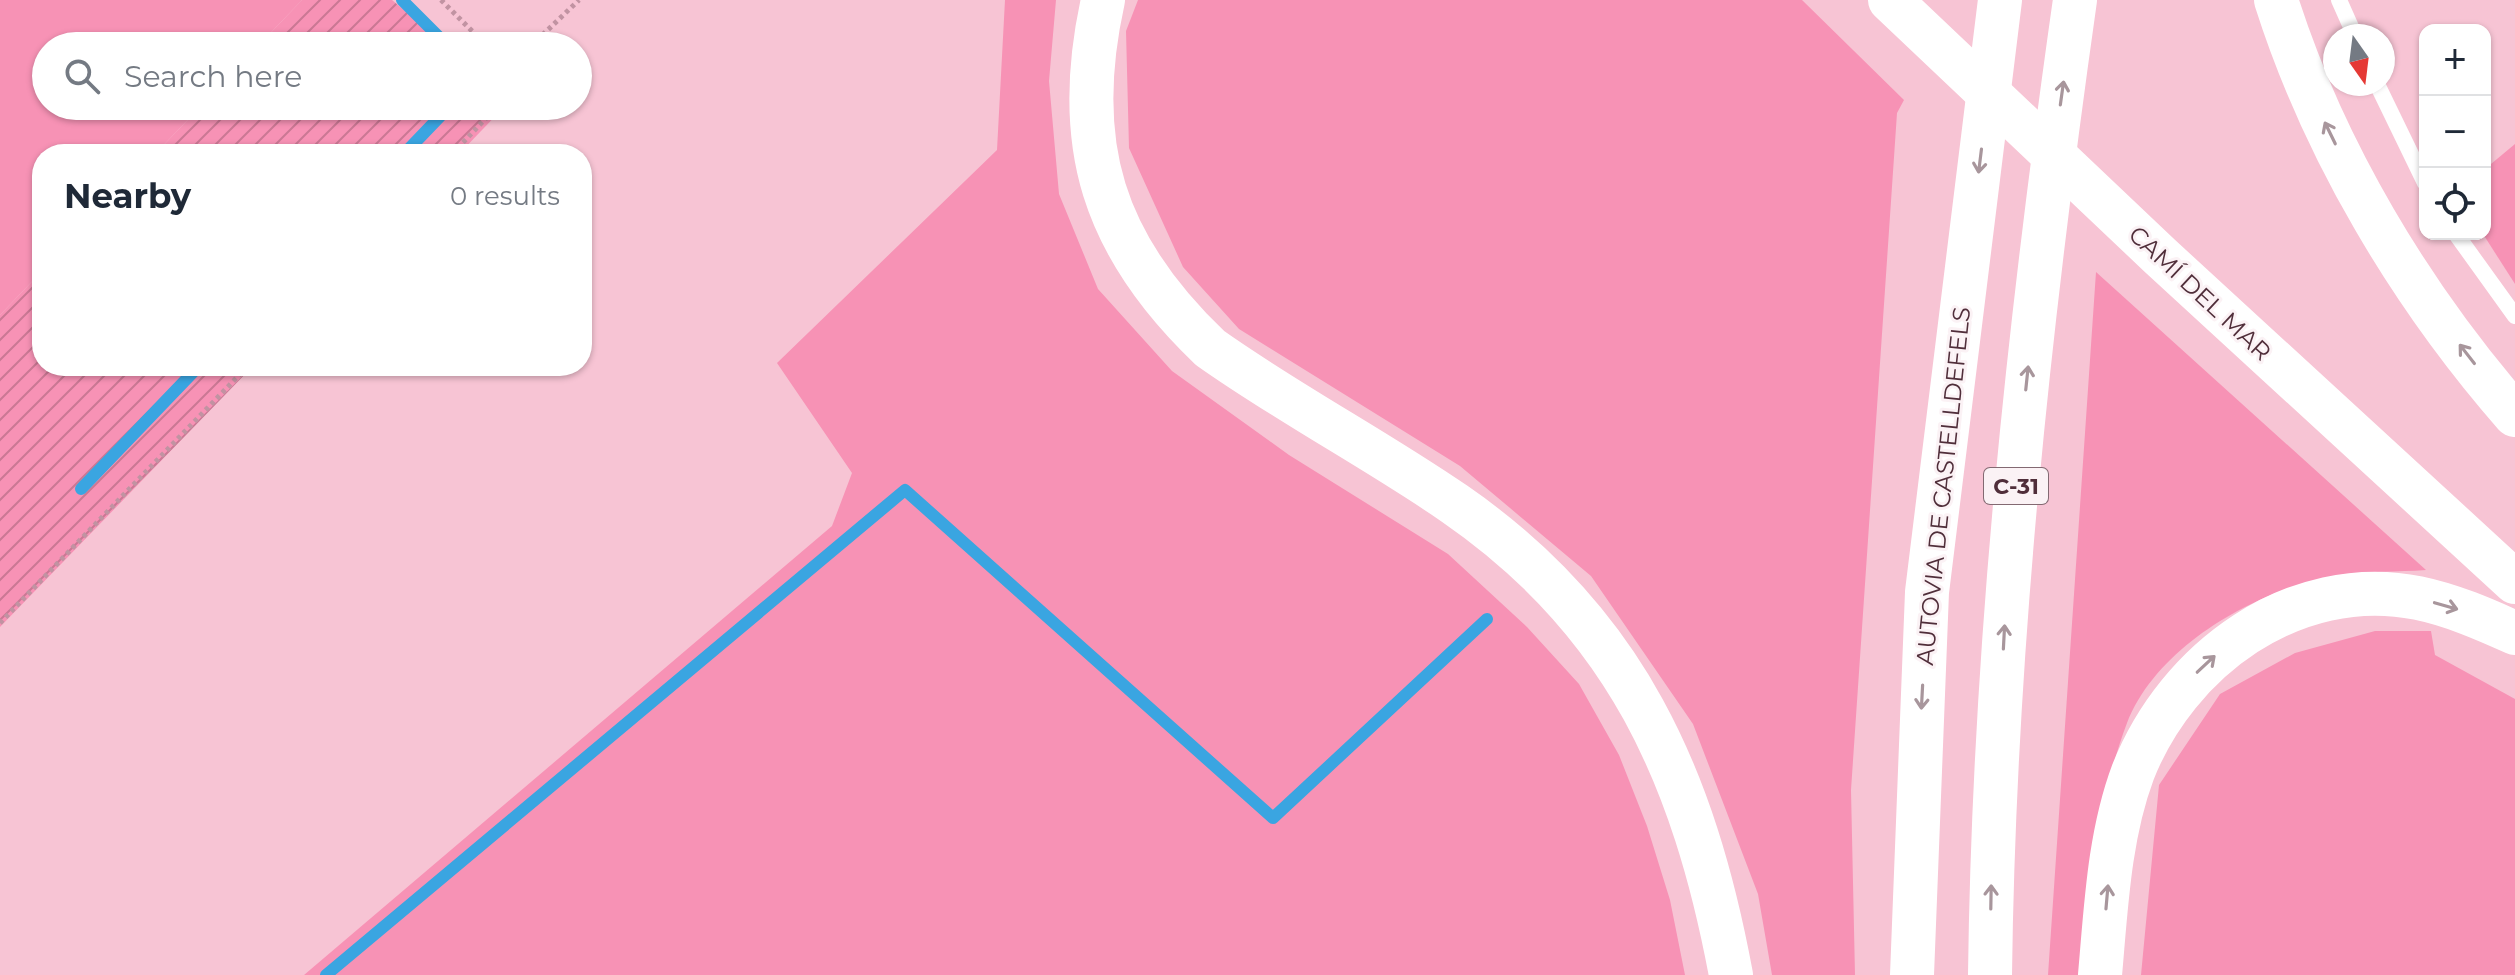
<!DOCTYPE html>
<meta charset="utf-8">
<style>
body{margin:0;font-family:Montserrat,sans-serif;background:#f6f6f7;color:#1f2937}
.controls{position:absolute;right:24px;top:24px;display:grid;overflow:hidden;border-radius:16px;box-shadow:0 2px 6px #0004}
.controls button{width:72px;height:72px;display:grid;place-items:center;padding:0;border:0;border-bottom:2px solid #e0e1e3;background:#fff;color:#1f2937;font:40px sans-serif}
.compass{position:absolute;left:2323px;top:24px;width:72px;height:72px;border-radius:50%;background:#fff;box-shadow:0 2px 6px #0004;rotate:166deg}
.list{margin:0;padding:0;list-style:none}
h2{display:flex;justify-content:space-between;align-items:center;height:104px;margin:0;padding:0 32px;font-size:34px}
h2 small{font-size:26px;font-weight:400;color:#747a83}
.icon{flex:none;width:44px;height:44px;fill:none;stroke:currentColor;stroke-width:2;stroke-linecap:round;stroke-linejoin:round}
.map{position:relative;flex:none;width:2515px;height:975px;overflow:hidden}
.search{position:absolute;background:#fff;box-shadow:0 2px 6px #0004;left:32px;top:32px;width:560px;height:88px;display:flex;align-items:center;gap:20px;box-sizing:border-box;padding:0 28px;border-radius:44px;color:#747a83;font-size:30px}
.panel{position:absolute;background:#fff;box-shadow:0 2px 6px #0004;left:32px;top:144px;width:560px;height:232px;border-radius:32px}
.map>svg:first-child{display:block}
.grass{fill:#f792b5}
.garden{fill:url(#garden-furrows)}
.lines{fill:none;stroke-linecap:round;stroke-linejoin:round}
.stream{stroke:#3aa5e1;stroke-width:12}
.path{stroke:#c193a2;stroke-width:5;stroke-dasharray:4 4;stroke-linecap:butt}
.lane{stroke:#fff;stroke-width:16}
.secondary{stroke:#fff;stroke-width:44}
.highway{stroke:#fff;stroke-width:44}
.oneway{stroke:#a8969c}
.labels{text-anchor:middle;dominant-baseline:central;stroke-width:6;stroke-linejoin:round;paint-order:stroke}
.shield{fill:#fbf2f5;stroke:#836972;stroke-width:2}
.shield-label{font-size:22px;font-weight:bold;fill:#502e3a}
.street-label{font-size:24px;fill:#502e3a;stroke:#fbf2f5}
</style>
<div class="map">
<svg width="2515" height="975" viewBox="0 0 2515 975">
<defs>
<pattern id="garden-furrows" width="10" height="10" patternUnits="userSpaceOnUse" patternTransform="scale(2)"><rect width="10" height="10" fill="#f792b5"/><path d="M-1 1l2-2M0 10L10 0M9 11l2-2" fill="none" stroke="#ca7894"/></pattern>
</defs>
<rect width="100%" height="100%" fill="#f7c4d4"/>
<g class="grass">
<path d="M0 0H302L258 46H46V106H201L155 154H42V271L0 315Z"/>
<path d="M1005 0H1056L1049 81 1059 194 1098 289 1172 371 1289 455 1448 554 1527 627 1579 684 1619 755 1647 826 1670 900 1685 975H304L832 526 852 473 777 363 997 150Z"/>
<path d="M1138 0H1802L1904 100 1897 113 1851 790 1855 975H1772L1758 894 1693 724 1591 576 1460 466 1239 329 1183 267 1129 148 1126 31Z"/>
<path d="M2515 144V284L2483 234 2485 169Z"/>
<path d="M2096 272 2426 570C2397 572 2368 571 2340 575 2260 588 2158 644 2127 723 2097 802 2092 891 2079 975H2048Z"/>
<path d="M2375 631H2431L2435 655 2515 699V975H2141L2159 785 2220 694 2295 653Z"/>
</g>
<g class="garden">
<path d="M302 0H392L447 46H258Z"/>
<path d="M201 106H505L459 154H155Z"/>
<path d="M42 271V366H253L0 627V315Z"/>
</g>
<g class="lines">
<g class="stream">
<path d="M402 0 448 46"/>
<path d="M404 154 450 106"/>
<path d="M81 489 199 366"/>
<path d="M326 975 905 490 1273 818 1487 619"/>
</g>
<g class="path">
<path d="M441 0 487 46"/>
<path d="M531 46 579 0"/>
<path d="M452 154 490 114 493 106"/>
<path d="M0 623 248 366"/>
</g>
<g class="lane">
<path d="M2339 0 2355 36"/>
<path d="M2377 84 2425 183"/>
<path d="M2456 234 2515 316"/>
</g>
<g class="secondary">
<path d="M1103 0C1071 144 1103 246 1210 348 1289 404 1375 449 1455 504 1626 622 1694 777 1731 975"/>
<path d="M1890 0 2160 256 2515 582"/>
</g>
<g class="highway">
<path d="M2276 0C2324 151 2411 296 2515 415"/>
<path d="M1912 975 1927 592 2000 0"/>
<path d="M1990 975C1994 648 2029 324 2075 0"/>
<path d="M2100 975C2106 908 2109 836 2133 772 2177 660 2294 573 2418 598 2452 605 2484 619 2515 633"/>
</g>
</g>
<defs><path id="oneway-shaft" d="M-6 0H5M1.5-3L5.5 0L1.5 3" fill="none" stroke-width="1.6" stroke-linecap="round" stroke-linejoin="round" transform="scale(2)"/></defs>
<g class="oneway">
<use href="#oneway-shaft" transform="translate(2062 93) rotate(-82)"/>
<use href="#oneway-shaft" transform="translate(2330 133) rotate(-116)"/>
<use href="#oneway-shaft" transform="translate(1980 161) rotate(97)"/>
<use href="#oneway-shaft" transform="translate(2467 354) rotate(-128)"/>
<use href="#oneway-shaft" transform="translate(2027 378) rotate(-84)"/>
<use href="#oneway-shaft" transform="translate(2446 606) rotate(16)"/>
<use href="#oneway-shaft" transform="translate(2004 637) rotate(-87)"/>
<use href="#oneway-shaft" transform="translate(2206 664) rotate(-43)"/>
<use href="#oneway-shaft" transform="translate(1922 697) rotate(93)"/>
<use href="#oneway-shaft" transform="translate(1991 897) rotate(-89)"/>
<use href="#oneway-shaft" transform="translate(2107 897) rotate(-85)"/>
</g>
<g class="labels">
<rect class="shield" x="1984" y="468" width="64" height="36" rx="6"/>
<g class="shield-label">
<text x="2016" y="486">C-31</text>
</g>
<g class="street-label">
<text transform="translate(2200 293) rotate(43)">CAMÍ DEL MAR</text>
<text transform="translate(1943 486) rotate(-84)">AUTOVIA DE CASTELLDEFELS</text>
</g>
</g>
</svg>
<div class="controls">
<button>+</button>
<button>−</button>
<button><svg class="icon" aria-label="locate" viewBox="0 0 24 24"><circle cx="12" cy="12" r="6"/><path d="M12 2v4M12 18v4M2 12h4M18 12h4"/></svg></button>
</div>
<svg class="compass" viewBox="-18 -18 36 36"><path d="M0-13l5 13h-10z" fill="#e53935"/><path d="M0 13l5-13h-10z" fill="#747a83"/></svg>
<div class="search"><svg class="icon" aria-label="search" viewBox="0 0 24 24"><circle cx="10" cy="10" r="6"/><path d="M15 15l6 6"/></svg>Search here</div>
<section class="panel">
<h2>Nearby<small>0 results</small></h2>
<ul class="list">
</ul>
</section>
</div>
